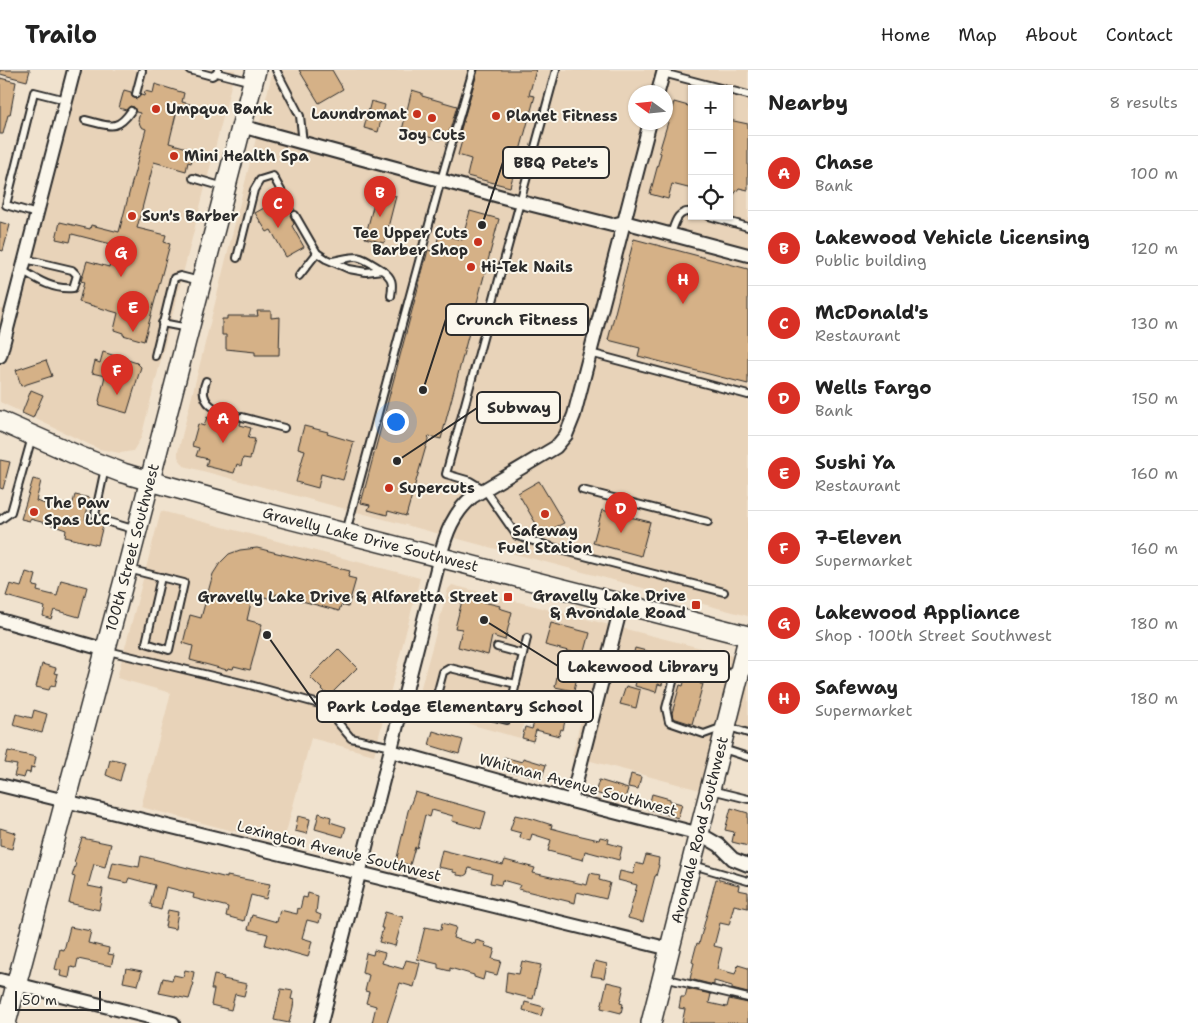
<!DOCTYPE html>
<meta charset="utf-8">
<style>
body{margin:0;font-family:"Shantell Sans",sans-serif;background:#f6f6f6;color:#222}
.controls{position:absolute;right:15px;top:15px;display:grid;overflow:hidden;border-radius:0px;box-shadow:0 1px 4px #0004}
.controls button{width:45px;height:45px;display:grid;place-items:center;padding:0;border:0;border-bottom:1px solid #e0e0e0;background:#fff;color:#222;font:25px sans-serif}
.compass{position:absolute;left:628px;top:15px;width:45px;height:45px;border-radius:50%;background:#fff;box-shadow:0 1px 4px #0004;rotate:285deg}
.scale{position:absolute;left:15px;bottom:12px;width:86px;box-sizing:border-box;padding-left:5px;border:2px solid #2b2b2b;border-top:0;font-size:14px;line-height:18px;white-space:nowrap;color:#2b2b2b;-webkit-text-stroke:4px #fbf7ec;paint-order:stroke}
.you{position:absolute;left:395px;top:351px;width:18px;height:18px;margin:-12px;border:4px solid #fff;border-radius:50%;background:#1a73e8;box-shadow:0 0 0 8px #1a73e833}
.badge{display:grid;place-items:center;width:32px;height:32px;border-radius:50%;background:#d93025;color:#fff;font-size:16px;font-weight:700}
.pin{position:absolute;translate:-50% -41px;filter:drop-shadow(0 1px 2px #0008)}
.pin::after{content:'';position:absolute;top:26px;width:18px;height:15px;background:inherit;clip-path:polygon(0 0,100% 0,50% 100%)}
.list{margin:0;padding:0;list-style:none}
h2{display:flex;justify-content:space-between;align-items:center;height:65px;margin:0;padding:0 20px;font-size:21px}
h2 small{font-size:16px;font-weight:400;color:#767676}
.list li{display:grid;grid-template-columns:32px 1fr auto;gap:15px;align-items:center;box-sizing:border-box;height:75px;padding:0 20px;border-top:1px solid #e0e0e0}
.list b{display:block;font-size:19px;white-space:nowrap}
.list p{margin:0;font-size:16px;white-space:nowrap;color:#767676}
.list em{font-size:16px;font-style:normal;color:#767676}
.icon{flex:none;width:28px;height:28px;fill:none;stroke:currentColor;stroke-width:2;stroke-linecap:round;stroke-linejoin:round}
.map{position:relative;flex:none;width:748px;height:953px;overflow:hidden}
header{display:flex;align-items:center;gap:30px;box-sizing:border-box;height:70px;padding:0 25px;background:#fff;border-bottom:1px solid #e0e0e0}
header strong{font-size:24px}
nav{display:flex;gap:28px;margin-inline-start:auto;font-size:18px}
main{display:flex}
aside{flex:1;background:#fff}
.map>svg:first-child{display:block}
.built{fill:#e8d3b9;fill-rule:evenodd}
.building{fill:#d5b187;stroke:#2b2b2b}
.lines{fill:none;stroke-linecap:round;stroke-linejoin:round}
.lane-casing{stroke:#2b2b2b;stroke-width:10}
.street-casing{stroke:#2b2b2b;stroke-width:16}
.secondary-casing{stroke:#2b2b2b;stroke-width:22}
.lane{stroke:#fbf7ec;stroke-width:6}
.street{stroke:#fbf7ec;stroke-width:12}
.secondary{stroke:#fbf7ec;stroke-width:19}
.poi-dot{fill:#c8321e;stroke:#fbf7ec;stroke-width:2}
.labels{text-anchor:middle;dominant-baseline:central;stroke-width:4;stroke-linejoin:round;paint-order:stroke}
.poi-label{font-size:15px;font-weight:bold;fill:#2b2b2b;stroke:#fbf7ec;text-anchor:start}
.street-label{font-size:15px;fill:#2b2b2b;stroke:#fbf7ec}
.leader{fill:none;stroke:#2b2b2b;stroke-width:2}
.callout-dot{fill:#2b2b2b;stroke:#fbf7ec;stroke-width:2}
.callout{fill:#fbf7ec;stroke:#2b2b2b;stroke-width:2}
.callout-label{font-size:16px;text-anchor:middle;font-weight:bold;fill:#2b2b2b}
</style>
<header>
<strong>Trailo</strong>
<nav><a>Home</a><a>Map</a><a>About</a><a>Contact</a></nav>
</header>
<main>
<div class="map">
<svg width="748" height="953" viewBox="0 0 748 953">
<rect width="100%" height="100%" fill="#f0e2ce"/>
<filter id="ink" filterUnits="userSpaceOnUse"><feTurbulence type="fractalNoise" baseFrequency=".02" numOctaves="2"/><feDisplacementMap in="SourceGraphic" scale="10" xChannelSelector="R" yChannelSelector="G"/><feConvolveMatrix kernelMatrix="1 2 1 2 8 2 1 2 1" color-interpolation-filters="sRGB"/></filter>
<g filter="url(#ink)">
<g class="built">
<path d="M79 0H235L141 368 133 381 120 383 99 379 0 332V239L17 240Z"/>
<path d="M273 0H748V546L184 396 178 387V382ZM692 19H729V146H692ZM636 22H666V52H636Z"/>
<path d="M161 441 420 508 374 685 311 668 283 774 141 737 171 623 117 608Z"/>
<path d="M452 515 748 590V665L717 657 700 720 572 686 584 638 531 624 520 668 415 639 448 519Z"/>
</g>
<g class="building">
<path d="M0 0H30L27 11 0 4Z"/>
<path d="M299 0H332L343 19 319 33Z"/>
<path d="M478 0H536L529 25 535 26 510 117 467 106 471 89 458 85 463 67 459 66Z"/>
<path d="M0 8 16 12 10 45H8L3 64H0Z"/>
<path d="M155 14 184 23 182 32 190 34 188 43 177 40 169 73 195 80 191 93 188 92 186 101 154 92 137 158 166 165 164 172 170 174 144 271 123 265V263L114 260 118 243 79 232 84 212 81 211 87 191 109 197 115 175 72 164 70 172 56 169 60 152 90 159 91 155 119 162 146 59 141 57 138 50 140 43 136 42 134 37 130 36 126 40 119 38 124 20 131 22 132 27 137 29 141 25 144 26 145 21 153 23Z"/>
<path d="M412 20 422 23V26L457 36 449 63 442 62 440 70 402 60Z"/>
<path d="M371 31 385 35 378 62 364 58Z"/>
<path d="M674 32 692 37V119L672 114 668 129 650 124 661 83 659 82Z"/>
<path d="M729 50 748 54V120L739 118 729 131Z"/>
<path d="M377 121 396 126 384 173 365 168Z"/>
<path d="M280 129 284 131 288 129 295 140 290 145 294 154 292 156 304 177 286 187 271 160 267 162 255 143Z"/>
<path d="M470 141 499 149 441 369 429 366 406 446 388 441 387 445 368 440 370 435 361 433 428 180 435 182 439 164 462 170Z"/>
<path d="M0 152 10 155 3 181 0 180Z"/>
<path d="M634 169 748 199V314L638 286 640 278 608 270Z"/>
<path d="M257 241H271V248L280 247 279 285H255V282L226 279V265H222V249H227V246H258Z"/>
<path d="M103 282 137 293 141 297 127 343 99 335 100 332 99 331 105 306 92 303 95 291 100 293Z"/>
<path d="M46 290 52 306 21 316 16 300Z"/>
<path d="M31 320 43 325 33 348 22 343Z"/>
<path d="M223 337 241 342 237 346 238 350 241 352 240 355 251 358 248 368 255 369 250 389 243 388 241 396 237 394 234 403 206 396 208 389 196 386 199 378 192 376 198 354 204 356 207 347 217 350 219 346 222 345 225 343Z"/>
<path d="M304 356 328 362 327 364 354 372 343 410 321 404 318 418 296 412 305 380 298 378Z"/>
<path d="M0 390 10 392 3 419 0 418Z"/>
<path d="M33 409 41 411 36 431 55 437 56 432 72 436 75 425 90 428 85 450 103 455 98 475 65 467 66 460 49 454 30 449V451L21 449Z"/>
<path d="M539 411 564 453 542 464 518 423Z"/>
<path d="M602 440 650 452 641 486 593 473Z"/>
<path d="M257 478 350 501 348 507 356 509 348 537 341 535 339 541 276 524 275 528 272 529 253 524 247 550 262 554 250 600 234 596 233 599 228 598 227 600 190 590 193 576 183 573 190 545 201 548 213 504 220 493 229 484 240 480Z"/>
<path d="M26 502 36 505 33 516 38 517 37 521 57 526 61 510 87 517 79 547 54 540 51 549 43 546 45 537 6 526 10 514 21 517Z"/>
<path d="M463 527 500 536 499 538 512 542 505 570 492 566 488 585 458 577 462 559 455 558Z"/>
<path d="M551 553 590 563 584 585 545 575Z"/>
<path d="M635 578 658 584 654 601 664 603 662 615 658 614 656 622 635 616 639 599 630 597Z"/>
<path d="M338 579 357 598 329 626 310 607Z"/>
<path d="M42 594 56 598 54 603 58 604 55 616 51 615 49 620 36 617Z"/>
<path d="M688 598 703 602 700 614H703L692 654 673 648 672 643 680 615 683 616Z"/>
<path d="M558 601 577 606 574 621 555 617Z"/>
<path d="M626 616 640 620 636 638 620 634Z"/>
<path d="M538 639 566 646 563 660 561 659 559 666 536 660 533 671 522 668 525 657 532 659Z"/>
<path d="M34 640 47 644 42 663 13 655 16 644 32 648Z"/>
<path d="M433 661 463 670 459 684 429 675Z"/>
<path d="M8 681 36 687 34 698 31 697 30 703 26 702 24 708 14 706 17 695 5 693Z"/>
<path d="M504 687 522 692 523 688 546 695 542 707 536 705 535 707 516 701V703L500 699Z"/>
<path d="M112 689 125 692 120 711 106 705 110 690 112 691Z"/>
<path d="M631 704 641 707 638 719 628 717Z"/>
<path d="M599 710 628 719 624 731 595 723Z"/>
<path d="M415 722 486 742 481 759 452 751 453 746 432 740 430 747 425 745 417 778 415 777 410 795 396 792 408 741Z"/>
<path d="M652 724 670 729V731L682 734 678 748 648 739Z"/>
<path d="M731 738 748 743V776L732 772 734 762 725 760Z"/>
<path d="M319 743 331 747 330 752 346 757 343 767 315 759Z"/>
<path d="M515 745 533 749 552 755 551 758 573 764 599 770 600 767 609 769 608 773 622 777 619 790 585 781 583 790 548 781 551 770 532 764 530 771 520 768 521 763 510 760Z"/>
<path d="M298 746 310 749 307 764 295 761Z"/>
<path d="M0 758 16 763 12 779 0 776Z"/>
<path d="M82 768 111 774 105 797 94 794 88 816 103 819 99 840 69 833 75 807 72 806 76 793 74 792Z"/>
<path d="M442 780 503 795 505 790 535 798 533 803 587 815 590 803 600 805 599 810 610 813 606 829 577 822 575 833 518 819 520 815 502 810 501 815 490 813 492 804 469 798 467 804 464 806 457 805V803L453 802V800L438 797Z"/>
<path d="M646 785 659 788 658 795H659L656 806H655L643 852 628 848 637 815 618 810 620 801 633 804 636 793 643 795Z"/>
<path d="M141 786 227 808V806L270 814 266 829 251 825 244 851 226 846 228 837 193 828 194 824 166 817 161 840 151 837 152 835 150 834 155 815 129 808 127 813 109 809 113 792 139 797Z"/>
<path d="M716 809 739 815 738 820 748 822V838L734 835 729 855 720 853 714 876 722 878 717 899 735 904 738 895 748 898V923L732 919V916L714 911V915L690 909 694 893 692 892 697 873 699 874Z"/>
<path d="M308 823 318 826 316 843 321 845 319 853 307 850 302 868 312 871 308 887 265 875 268 864 248 859 252 845 277 852 280 840 297 844 298 838 300 839 303 827 307 828Z"/>
<path d="M168 840 178 842 175 859 165 857Z"/>
<path d="M385 842 403 847 395 876 379 872 383 858H381Z"/>
<path d="M442 853 456 857 453 868 475 874 476 870 486 873 485 876 495 879 492 889 501 891 497 905 485 902 483 910 474 907V905L450 898V901L438 898V894L417 889 425 857 441 860Z"/>
<path d="M70 857 91 861 88 873 109 878 108 884 114 885 111 896 78 889 76 898 71 897 69 908 60 906 61 901 55 899 60 879 64 880Z"/>
<path d="M374 880 385 883 382 893 403 899 406 890 420 893 414 917 400 913 387 953H372L376 936 366 933 369 922 365 921 369 905 362 903 363 897 366 883 373 885Z"/>
<path d="M522 891 541 895 533 929 505 922 507 902 519 904Z"/>
<path d="M595 891 607 894 604 908 591 906Z"/>
<path d="M126 898 142 901 138 915 123 912Z"/>
<path d="M185 900 194 902 192 913H194L189 929 159 923 163 908 172 910 174 905 183 907Z"/>
<path d="M214 905 224 907 223 909 247 914 244 926 235 924 231 940 211 935 214 919H211Z"/>
<path d="M607 912 624 916 620 933 623 934 621 943 601 938Z"/>
<path d="M281 919 293 921 291 929 294 930 293 937 289 953 274 950Z"/>
<path d="M687 919 711 924 709 933 727 937 729 929 748 933V953H682L685 939 679 938 681 927H685Z"/>
<path d="M525 932 544 937 541 946 523 940Z"/>
</g>
<g class="lines">
<g class="lane-casing">
<g id="lane">
<path d="M190 0 212 6 217 3"/>
<path d="M218 0 217 3 252 12"/>
<path d="M276 0 300 46 303 73"/>
<path d="M556 0 446 404 470 411 485 420 517 466 565 481 724 522"/>
<path d="M663 3 724 19"/>
<path d="M729 20 748 25"/>
<path d="M136 24 142 1"/>
<path d="M85 50C108 55 116 63 131 41"/>
<path d="M193 108 224 117"/>
<path d="M37 144 6 135 34 22 66 30"/>
<path d="M295 145 317 183 326 189 349 199 366 202 382 200C393 208 393 213 391 226"/>
<path d="M709 146 748 157"/>
<path d="M671 164C675 153 677 140 692 142"/>
<path d="M237 188 254 120 260 110 273 106 284 126"/>
<path d="M333 191C361 184 359 186 382 200"/>
<path d="M22 200C38 210 53 220 73 218L77 205 72 200 25 189"/>
<path d="M299 206 317 183"/>
<path d="M162 253 188 258"/>
<path d="M590 283 748 325"/>
<path d="M155 286 174 208 180 206 200 211"/>
<path d="M206 311C200 325 206 335 220 341"/>
<path d="M242 347 284 358"/>
<path d="M105 398 95 445 99 449 136 460"/>
<path d="M582 420 708 452"/>
<path d="M0 450 11 442 32 367"/>
<path d="M346 462 441 110 473 0"/>
<path d="M128 499 184 513 169 580 146 573 161 507"/>
<path d="M497 577 523 584"/>
<path d="M108 581 250 615 323 635 351 668 392 677"/>
<path d="M736 608C721 598 701 588 682 588L674 608 666 638 669 652 704 664 726 656 748 663"/>
<path d="M405 625 507 650 527 568"/>
<path d="M435 632 442 606 443 602 450 598 516 614"/>
<path d="M723 679 748 687"/>
<path d="M711 720 748 729"/>
<path d="M693 795 748 811"/>
<path d="M664 908 748 928"/>
</g>
</g>
<g class="street-casing">
<g id="street">
<path d="M658 22 664 0"/>
<path d="M241 56 521 132 612 155 624 152 748 185"/>
<path d="M0 286 74 0"/>
<path d="M0 550 106 580"/>
<path d="M391 681 571 731 700 764 719 775 733 789 748 795"/>
<path d="M0 715 670 879"/>
<path d="M571 731 622 533"/>
<path d="M0 910 173 953"/>
<path d="M321 953 440 487C446 463 453 444 472 427L556 377 566 365 574 345 650 52"/>
</g>
</g>
<g class="secondary-casing">
<g id="secondary">
<path id="s1" d="M0 351 81 387 123 403 150 411 262 442 748 566"/>
<path id="s2" d="M6 953 127 499 256 0"/>
<path id="s3" d="M651 953 748 569"/>
</g>
</g>
<use href="#lane" class="lane"/>
<use href="#street" class="street"/>
<use href="#secondary" class="secondary"/>
</g>
</g>
<g class="poi-dot">
<circle cx="156" cy="39" r="5"/>
<circle cx="417" cy="44" r="5"/>
<circle cx="496" cy="46" r="5"/>
<circle cx="432" cy="48" r="5"/>
<circle cx="174" cy="86" r="5"/>
<circle cx="132" cy="146" r="5"/>
<circle cx="478" cy="172" r="5"/>
<circle cx="471" cy="197" r="5"/>
<circle cx="389" cy="418" r="5"/>
<circle cx="34" cy="442" r="5"/>
<circle cx="545" cy="444" r="5"/>
<rect x="503" y="522" width="10" height="10" rx="2.5"/>
<rect x="691" y="530" width="10" height="10" rx="2.5"/>
</g>
<g class="labels">
<g class="poi-label">
<text x="166" y="39">Umpqua Bank</text>
<text x="407" y="44" text-anchor="end">Laundromat</text>
<text x="506" y="46">Planet Fitness</text>
<text x="432" y="65" text-anchor="middle">Joy Cuts</text>
<text x="184" y="86">Mini Health Spa</text>
<text x="142" y="146">Sun's Barber</text>
<text x="468" y="163" text-anchor="end">Tee Upper Cuts<tspan x="468" dy="17">Barber Shop</tspan></text>
<text x="481" y="197">Hi-Tek Nails</text>
<text x="399" y="418">Supercuts</text>
<text x="44" y="433">The Paw<tspan x="44" dy="17">Spas LLC</tspan></text>
<text x="545" y="461" text-anchor="middle">Safeway<tspan x="545" dy="17">Fuel Station</tspan></text>
<text x="686" y="526" text-anchor="end">Gravelly Lake Drive<tspan x="686" dy="17">&amp; Avondale Road</tspan></text>
<text x="498" y="527" text-anchor="end">Gravelly Lake Drive &amp; Alfaretta Street</text>
</g>
<g class="street-label">
<text stroke="none"><textPath href="#s1" startOffset="390">Gravelly Lake Drive Southwest</textPath></text>
<text stroke="none"><textPath href="#s2" startOffset="492">100th Street Southwest</textPath></text>
<text transform="translate(578 715) rotate(15)">Whitman Avenue Southwest</text>
<text stroke="none"><textPath href="#s3" startOffset="199">Avondale Road Southwest</textPath></text>
<text transform="translate(339 781) rotate(14)">Lexington Avenue Southwest</text>
</g>
</g>
<path class="leader" d="M482 155L503 92M423 320L446 249M397 391L477 338M484 550L558 596M267 565L317 636"/>
<g class="callout-dot">
<circle cx="482" cy="155" r="5"/>
<circle cx="423" cy="320" r="5"/>
<circle cx="397" cy="391" r="5"/>
<circle cx="484" cy="550" r="5"/>
<circle cx="267" cy="565" r="5"/>
</g>
<g class="callout">
<rect x="503" y="77" width="106" height="31" rx="5"/>
<rect x="446" y="234" width="142" height="31" rx="5"/>
<rect x="477" y="322" width="83" height="31" rx="5"/>
<rect x="558" y="581" width="171" height="31" rx="5"/>
<rect x="317" y="621" width="276" height="31" rx="5"/>
</g>
<g class="callout-label">
<text x="556" y="98">BBQ Pete's</text>
<text x="517" y="255">Crunch Fitness</text>
<text x="519" y="343">Subway</text>
<text x="643" y="602">Lakewood Library</text>
<text x="455" y="642">Park Lodge Elementary School</text>
</g>
</svg>
<div class="controls">
<button>+</button>
<button>−</button>
<button><svg class="icon" aria-label="locate" viewBox="0 0 24 24"><circle cx="12" cy="12" r="6"/><path d="M12 2v4M12 18v4M2 12h4M18 12h4"/></svg></button>
</div>
<svg class="compass" viewBox="-18 -18 36 36"><path d="M0-13l5 13h-10z" fill="#e53935"/><path d="M0 13l5-13h-10z" fill="#767676"/></svg>
<div class="scale">50 m</div>
<div class="you"></div>
<div class="pin badge" style="left:223px;top:373px">A</div>
<div class="pin badge" style="left:380px;top:147px">B</div>
<div class="pin badge" style="left:278px;top:158px">C</div>
<div class="pin badge" style="left:621px;top:463px">D</div>
<div class="pin badge" style="left:133px;top:262px">E</div>
<div class="pin badge" style="left:117px;top:325px">F</div>
<div class="pin badge" style="left:121px;top:207px">G</div>
<div class="pin badge" style="left:683px;top:234px">H</div>
</div>
<aside>
<h2>Nearby<small>8 results</small></h2>
<ul class="list">
<li><span class="badge">A</span><div><b>Chase</b><p>Bank</p></div><em>100 m</em></li>
<li><span class="badge">B</span><div><b>Lakewood Vehicle Licensing</b><p>Public building</p></div><em>120 m</em></li>
<li><span class="badge">C</span><div><b>McDonald's</b><p>Restaurant</p></div><em>130 m</em></li>
<li><span class="badge">D</span><div><b>Wells Fargo</b><p>Bank</p></div><em>150 m</em></li>
<li><span class="badge">E</span><div><b>Sushi Ya</b><p>Restaurant</p></div><em>160 m</em></li>
<li><span class="badge">F</span><div><b>7-Eleven</b><p>Supermarket</p></div><em>160 m</em></li>
<li><span class="badge">G</span><div><b>Lakewood Appliance</b><p>Shop · 100th Street Southwest</p></div><em>180 m</em></li>
<li><span class="badge">H</span><div><b>Safeway</b><p>Supermarket</p></div><em>180 m</em></li>
</ul>
</aside>
</main>
